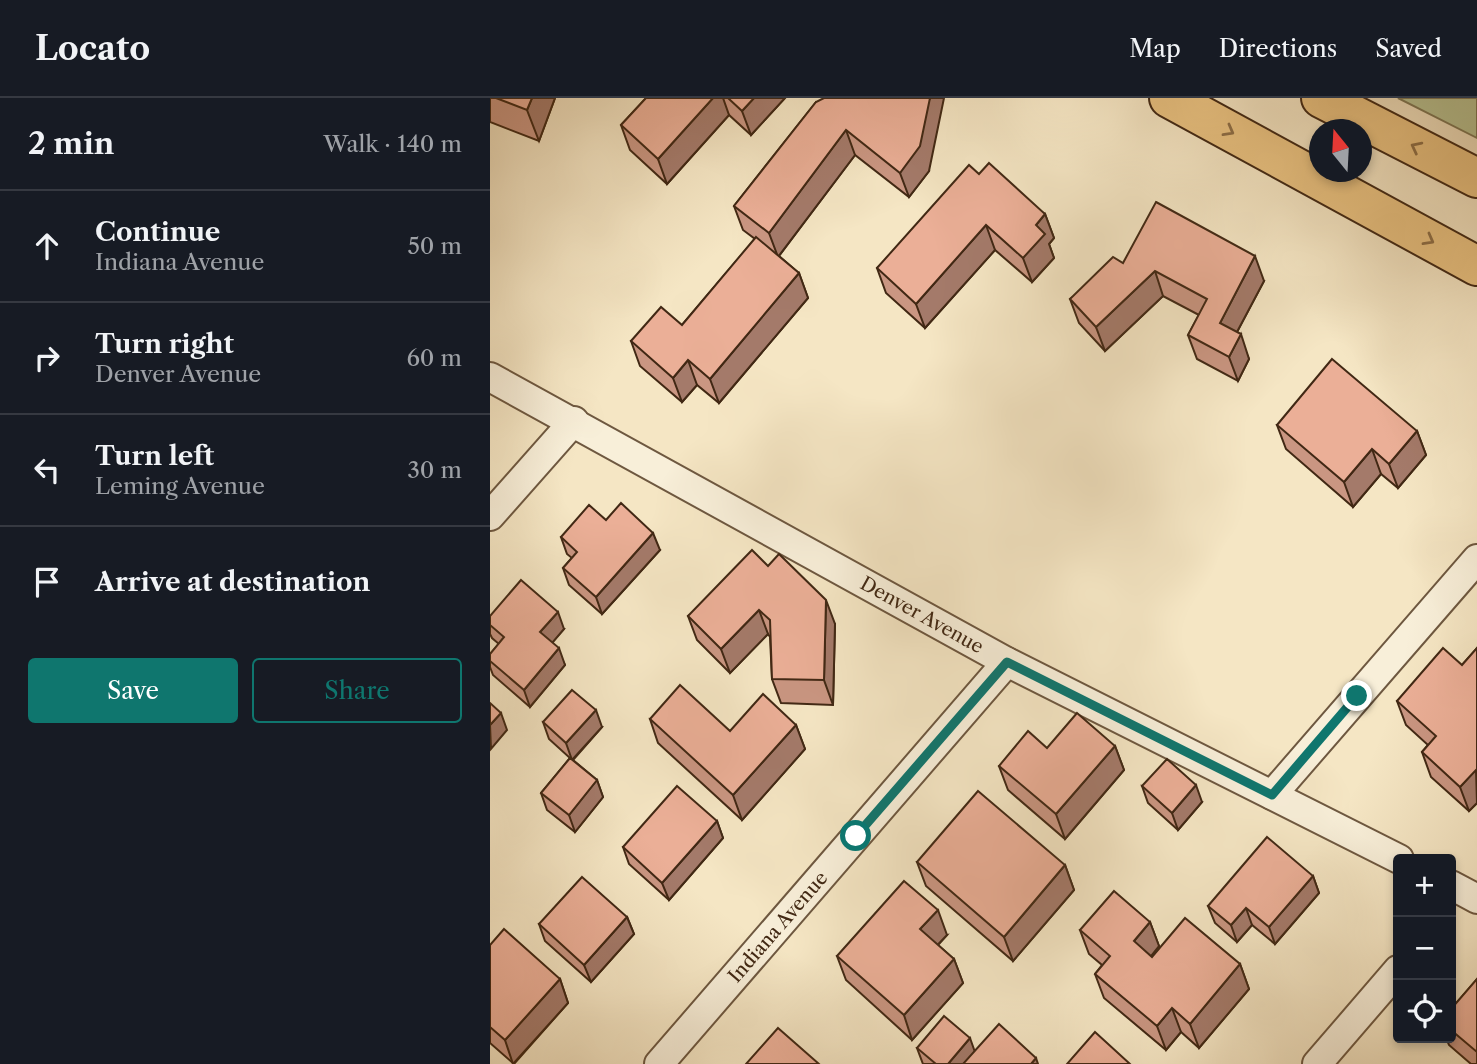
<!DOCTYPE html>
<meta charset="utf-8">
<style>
body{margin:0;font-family:"Libre Caslon Text",serif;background:#20242c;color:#f1f3f6}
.controls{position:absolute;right:21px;bottom:21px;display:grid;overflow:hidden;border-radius:7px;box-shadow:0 4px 10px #0003}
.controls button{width:63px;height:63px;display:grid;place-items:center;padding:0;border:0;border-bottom:2px solid #363941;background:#171b24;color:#f1f3f6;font:35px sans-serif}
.compass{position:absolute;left:819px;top:21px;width:63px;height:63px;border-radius:50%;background:#171b24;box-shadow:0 4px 10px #0003;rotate:342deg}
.stop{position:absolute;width:21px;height:21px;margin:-16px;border:5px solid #0f766e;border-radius:50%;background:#fff}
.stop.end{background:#0f766e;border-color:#fff;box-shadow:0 2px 7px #0008}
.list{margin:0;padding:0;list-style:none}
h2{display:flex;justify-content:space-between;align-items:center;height:91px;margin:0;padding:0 28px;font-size:30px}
h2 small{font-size:23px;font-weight:400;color:#9ea1a6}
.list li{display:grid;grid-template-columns:46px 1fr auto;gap:21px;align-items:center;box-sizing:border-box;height:112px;padding:0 28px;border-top:2px solid #363941}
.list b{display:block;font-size:26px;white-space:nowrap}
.list p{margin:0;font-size:23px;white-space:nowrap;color:#9ea1a6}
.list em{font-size:23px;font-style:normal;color:#9ea1a6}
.actions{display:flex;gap:14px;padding:21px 28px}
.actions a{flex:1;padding:16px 0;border:2px solid #0f766e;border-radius:7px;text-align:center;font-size:24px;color:#0f766e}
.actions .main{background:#0f766e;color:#fff}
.icon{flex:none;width:38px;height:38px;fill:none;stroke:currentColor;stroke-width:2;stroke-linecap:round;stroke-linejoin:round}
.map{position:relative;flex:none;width:987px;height:966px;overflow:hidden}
header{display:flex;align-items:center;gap:42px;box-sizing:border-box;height:98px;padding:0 35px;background:#171b24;border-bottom:2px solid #363941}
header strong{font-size:33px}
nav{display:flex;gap:38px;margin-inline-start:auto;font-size:24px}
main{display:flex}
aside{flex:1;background:#171b24}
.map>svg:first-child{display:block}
.green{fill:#b9c696;stroke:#7d7755;stroke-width:2}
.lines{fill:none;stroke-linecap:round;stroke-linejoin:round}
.minor-casing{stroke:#6e5840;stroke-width:32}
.primary-casing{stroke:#412814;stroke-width:42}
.minor{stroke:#f8efd9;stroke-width:28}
.primary{stroke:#eac382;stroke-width:38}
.wall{fill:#ca9682;stroke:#412814;stroke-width:2}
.shaded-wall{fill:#a47a6a;stroke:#412814;stroke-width:2}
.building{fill:#ebaf97;stroke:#412814;stroke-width:2}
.oneway{stroke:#8d6e46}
.route{stroke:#0f766e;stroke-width:9}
.labels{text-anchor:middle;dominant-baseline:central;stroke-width:7;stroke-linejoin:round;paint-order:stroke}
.street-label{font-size:19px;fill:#412814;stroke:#f8efd9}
</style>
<header>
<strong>Locato</strong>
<nav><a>Map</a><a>Directions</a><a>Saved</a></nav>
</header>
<main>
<aside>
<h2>2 min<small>Walk · 140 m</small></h2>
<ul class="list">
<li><svg class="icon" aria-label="ahead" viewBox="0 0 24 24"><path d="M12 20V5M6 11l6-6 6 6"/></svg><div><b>Continue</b><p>Indiana Avenue</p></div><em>50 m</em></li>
<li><svg class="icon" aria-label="right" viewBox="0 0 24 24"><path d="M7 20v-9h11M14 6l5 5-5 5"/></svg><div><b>Turn right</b><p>Denver Avenue</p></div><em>60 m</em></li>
<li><svg class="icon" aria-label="left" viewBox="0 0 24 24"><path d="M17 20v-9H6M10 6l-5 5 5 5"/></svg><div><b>Turn left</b><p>Leming Avenue</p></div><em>30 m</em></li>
<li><svg class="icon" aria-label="arrive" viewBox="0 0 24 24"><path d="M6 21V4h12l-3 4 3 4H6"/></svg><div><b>Arrive at destination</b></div></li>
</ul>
<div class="actions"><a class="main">Save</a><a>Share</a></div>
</aside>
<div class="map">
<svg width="987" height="966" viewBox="0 0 987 966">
<rect width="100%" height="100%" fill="#f5e6c4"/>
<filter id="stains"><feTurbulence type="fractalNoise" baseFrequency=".00286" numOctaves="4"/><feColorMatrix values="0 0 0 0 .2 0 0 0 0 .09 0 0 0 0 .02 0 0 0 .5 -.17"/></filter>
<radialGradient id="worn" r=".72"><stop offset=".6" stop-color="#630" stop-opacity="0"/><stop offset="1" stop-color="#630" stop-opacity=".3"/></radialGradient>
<path class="green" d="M908 0H987V40Z"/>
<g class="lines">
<g class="minor-casing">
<g id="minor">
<path d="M0 279 517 564 909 761"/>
<path d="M0 418 84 323"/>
<path d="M782 697 987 461"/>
<path d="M961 787 987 801"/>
<path d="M169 966 517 564"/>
<path d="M827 966 908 872"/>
</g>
</g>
<g class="primary-casing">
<g id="primary">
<path d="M679 0 987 168"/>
<path d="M831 0 987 80"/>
</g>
</g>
<use href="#minor" class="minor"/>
<use href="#primary" class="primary"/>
</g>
<g class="wall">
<path d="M0 0H65L49 43 0 24Z"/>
<path d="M156 0H295L261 37 239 17 177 86 140 52 131 27Z"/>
<path d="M326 4 439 73 419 99 365 57 289 158 309 175 318 200 229 305 207 287 192 304 150 268 141 243 192 227 265 141 253 132 244 108Z"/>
<path d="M489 76 555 116 564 140 559 146 564 160 542 184 505 152 435 230 396 195 387 170Z"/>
<path d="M633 165 774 183 747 234 759 261 748 283 707 261 698 237 709 217 673 198 615 253 589 225 580 201Z"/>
<path d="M787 327 927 333 936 357 908 390 891 376 863 409 796 351Z"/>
<path d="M116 422 170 452 112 516 79 487 73 470 82 460 77 456 71 439Z"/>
<path d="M278 468 345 526 343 607 291 605 282 581 280 539 278 536 240 575 207 542 198 518Z"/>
<path d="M0 518 74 531 62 544 75 567 40 609 3 577 0 569V556L9 546 2 540 0 536Z"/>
<path d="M987 550V705L979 713 941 679 932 654 938 647 916 627 907 603 972 567Z"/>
<path d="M160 621 240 633 306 627 315 651 252 722 168 645Z"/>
<path d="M53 624 112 629 83 662 107 682 113 699 85 734 57 712 51 695 80 660 59 641Z"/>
<path d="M625 648 634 672 575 741 518 692 509 668 557 650Z"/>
<path d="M652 688 712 704 688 732 658 705Z"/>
<path d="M227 723 233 740 179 802 139 766 133 749Z"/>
<path d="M427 764 575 767 584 792 523 863 436 788Z"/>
<path d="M823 778 829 795 785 846 762 827 747 844 725 825 718 808Z"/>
<path d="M137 819 144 836 101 884 55 843 49 826Z"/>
<path d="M660 824 669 848 661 858 662 859 750 866 759 891 709 950 691 934 676 952 614 900 605 876 612 867 599 856 590 832Z"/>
<path d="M457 837 448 847 464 861 473 885 422 942 356 882 347 858Z"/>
<path d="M0 847 70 881 78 905 24 966 0 945Z"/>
<path d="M987 881V966H981L959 947 956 940H961V911Z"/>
<path d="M427 950 484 953 548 966H433Z"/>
</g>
<g class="shaded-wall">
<path d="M42 0H65L49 43 37 12Z"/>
<path d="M223 0H233L239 17 177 86 168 61Z"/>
<path d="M264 0H295L261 37 252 13Z"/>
<path d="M440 0H454L439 73 419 99 410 75Z"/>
<path d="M356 32 365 57 288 159 279 135Z"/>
<path d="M555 116 564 140 559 146 564 160 542 184 533 160 546 127Z"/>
<path d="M496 127 505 152 435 230 426 206Z"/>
<path d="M765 158 774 183 739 249 730 225Z"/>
<path d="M665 173 673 198 615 253 606 229Z"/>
<path d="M309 175 318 200 229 305 220 281Z"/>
<path d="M751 236 759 261 748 283 739 259Z"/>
<path d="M198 262 207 287 192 304 183 280Z"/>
<path d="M927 333 936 357 908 390 899 366Z"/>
<path d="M882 351 891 376 863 409 854 384Z"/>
<path d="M163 435 170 452 112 516 106 499Z"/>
<path d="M336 502 345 526 343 607 334 582Z"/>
<path d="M269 512 278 536 240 575 231 551Z"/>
<path d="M68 514 74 531 57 551 50 534Z"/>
<path d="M69 550 75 567 40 609 34 592Z"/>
<path d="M106 612 112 629 82 662 76 645Z"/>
<path d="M11 615 17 632 1 651 0 627Z"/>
<path d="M306 627 315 651 252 722 243 697Z"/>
<path d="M625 648 634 672 575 741 566 716Z"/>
<path d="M986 671 987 705 979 713 970 689Z"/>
<path d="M107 682 113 699 85 734 79 717Z"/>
<path d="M706 687 712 704 688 732 682 715Z"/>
<path d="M227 723 233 740 179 802 172 785Z"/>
<path d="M575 767 584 792 523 863 514 839Z"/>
<path d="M823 778 829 795 785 846 779 829Z"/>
<path d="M756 810 762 827 747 844 741 827Z"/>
<path d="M448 812 457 837 439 856 430 831Z"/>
<path d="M137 819 144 836 101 884 94 867Z"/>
<path d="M660 824 669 848 653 868 644 843Z"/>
<path d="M464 861 473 885 422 942 414 917Z"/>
<path d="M750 866 759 891 709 950 700 926Z"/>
<path d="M70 881 78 905 23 966 15 942Z"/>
<path d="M682 910 691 934 676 952 667 928Z"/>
<path d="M480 940 486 957 478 966H458Z"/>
<path d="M546 960 548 966H541Z"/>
</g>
<g class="building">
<path d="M6 0H42L37 12Z"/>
<path d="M156 0H223L168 61 131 27Z"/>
<path d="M238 0H264L252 13Z"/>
<path d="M334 0H440L430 48 410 75 356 32 279 135 244 108 326 4Z"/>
<path d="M499 65 555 116 546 127 555 136 533 160 496 127 426 206 387 170 479 67 489 76Z"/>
<path d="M666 104 765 158 730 225 751 236 739 259 698 237 717 201 665 173 606 229 580 201 623 159 633 165Z"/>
<path d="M266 139 309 175 220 281 198 262 183 280 141 243 171 209 192 227Z"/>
<path d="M842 261 927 333 899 366 882 351 854 384 787 327Z"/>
<path d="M131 405 163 435 106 499 73 470 87 454 71 439 99 407 116 422Z"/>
<path d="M262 452 278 468 289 456 336 502 334 582 282 581 280 522 269 512 231 551 198 518Z"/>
<path d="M31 482 68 514 50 534 69 550 34 592 0 563V556L14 539 0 527V518Z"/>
<path d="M953 550 972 567 987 550V671L970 689 932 654 946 638 907 603Z"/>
<path d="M190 587 240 633 273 596 306 627 243 697 160 621Z"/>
<path d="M82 592 106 612 76 645 53 624Z"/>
<path d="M0 605 11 615 0 627Z"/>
<path d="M587 615 625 648 566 716 509 668 538 633 557 650Z"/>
<path d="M80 660 107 682 79 717 51 695Z"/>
<path d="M677 661 706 687 682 715 652 688Z"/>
<path d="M187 688 227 723 172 785 133 749Z"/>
<path d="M488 693 575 767 514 839 427 764Z"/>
<path d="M777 739 823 778 779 829 756 810 741 827 718 808Z"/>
<path d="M92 779 137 819 94 867 49 826Z"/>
<path d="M414 783 448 812 430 831 464 861 414 917 347 858Z"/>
<path d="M624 793 660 824 644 843 662 859 695 820 750 866 700 926 682 910 667 928 605 876 620 858 590 832Z"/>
<path d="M14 831 70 881 15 942 0 929V847Z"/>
<path d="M987 881V954L961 932V911Z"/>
<path d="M454 918 480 940 458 966H446L427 950Z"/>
<path d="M509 926 546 960 541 966H473Z"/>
<path d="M288 930 329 966H256Z"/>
<path d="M605 934 640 966H577Z"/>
</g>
<defs><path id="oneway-chevron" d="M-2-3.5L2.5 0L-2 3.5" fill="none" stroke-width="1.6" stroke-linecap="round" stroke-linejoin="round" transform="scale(1.75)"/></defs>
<g class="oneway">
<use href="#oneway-chevron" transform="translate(739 33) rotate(29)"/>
<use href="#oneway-chevron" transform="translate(926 49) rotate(-153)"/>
<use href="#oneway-chevron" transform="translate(939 142) rotate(29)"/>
</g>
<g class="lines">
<path class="route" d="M366 738 517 564 782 697 867 598"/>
</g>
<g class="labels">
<g class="street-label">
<text transform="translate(432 517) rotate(29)">Denver Avenue</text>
<text transform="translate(288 829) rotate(-49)">Indiana Avenue</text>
</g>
</g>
<rect width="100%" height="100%" filter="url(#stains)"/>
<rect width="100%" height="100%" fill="url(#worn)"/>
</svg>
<div class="controls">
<button>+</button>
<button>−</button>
<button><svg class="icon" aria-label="locate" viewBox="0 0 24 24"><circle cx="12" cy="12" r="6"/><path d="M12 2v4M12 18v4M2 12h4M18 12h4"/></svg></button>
</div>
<svg class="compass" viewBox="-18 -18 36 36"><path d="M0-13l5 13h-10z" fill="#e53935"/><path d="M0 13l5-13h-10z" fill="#9ea1a6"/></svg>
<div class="stop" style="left:366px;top:738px"></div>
<div class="stop end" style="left:867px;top:598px"></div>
</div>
</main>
